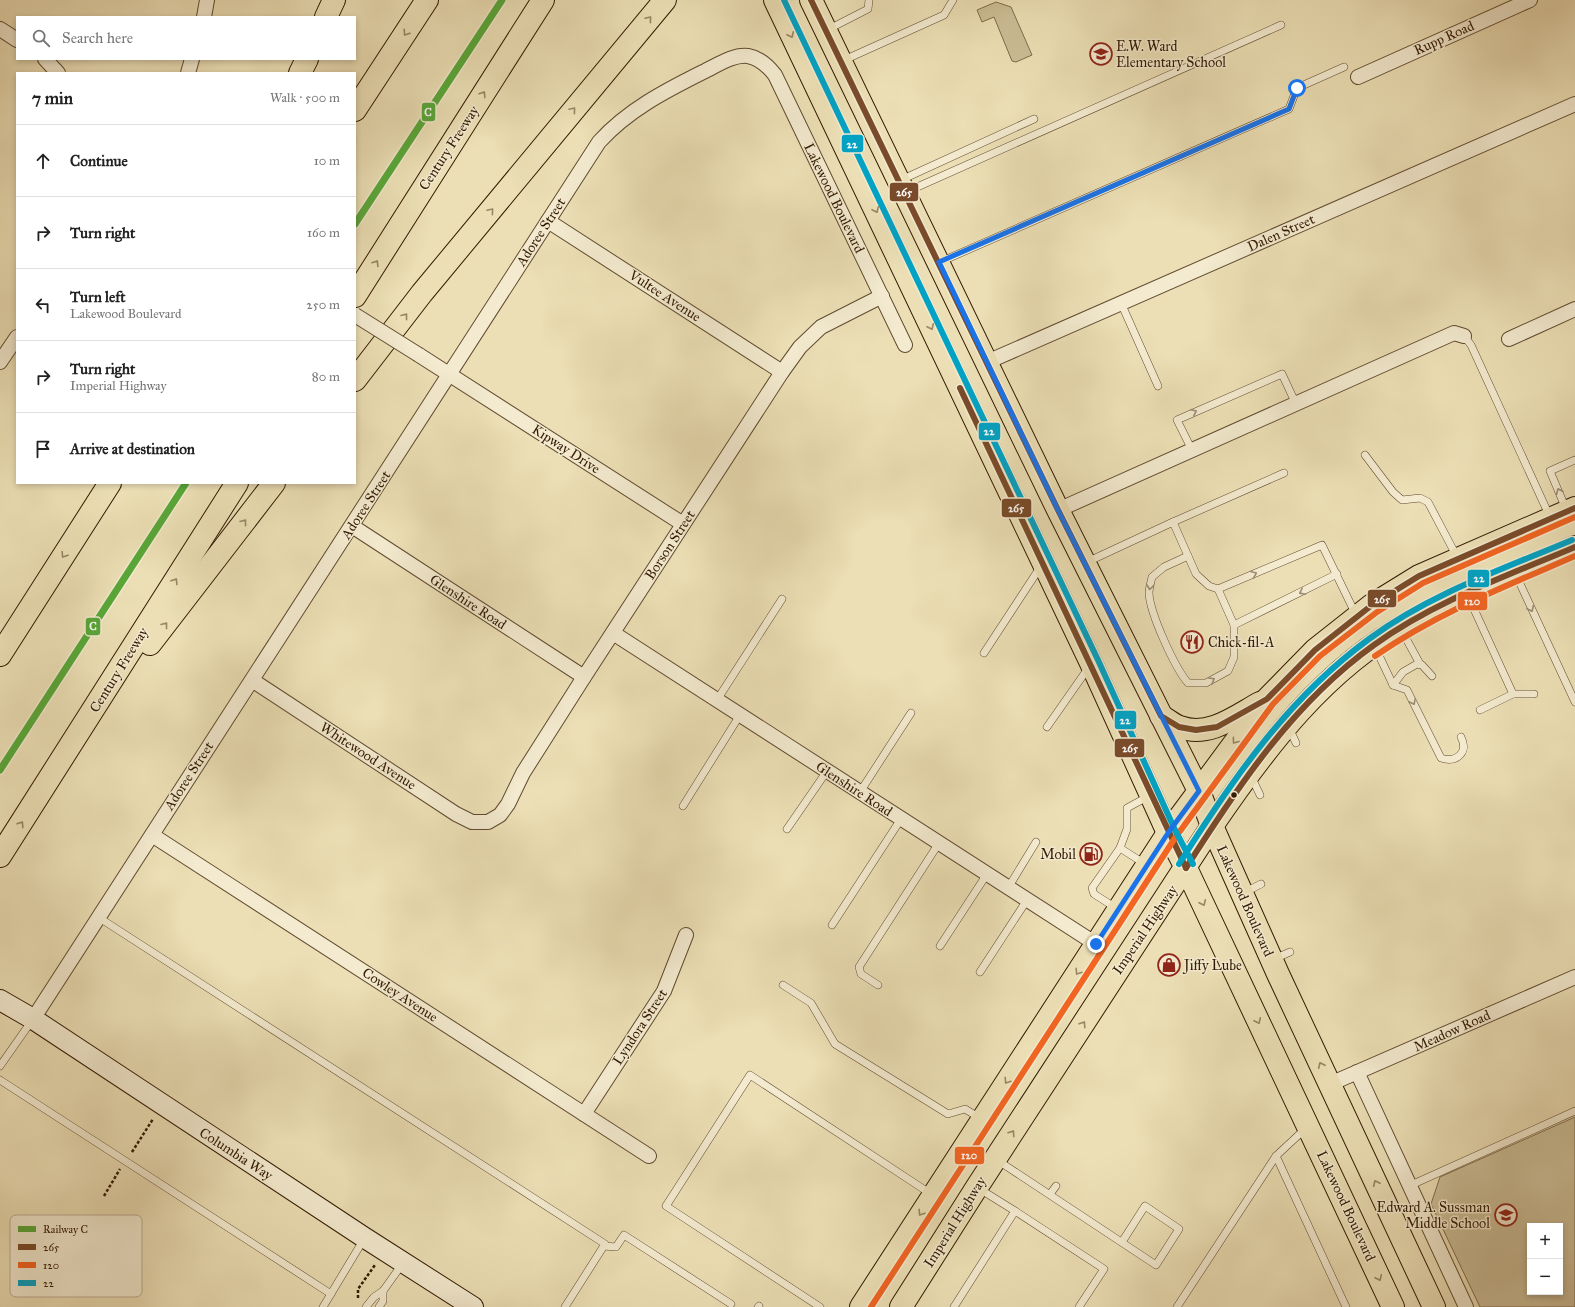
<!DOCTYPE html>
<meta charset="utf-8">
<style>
body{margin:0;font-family:"IM FELL Great Primer",serif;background:#f6f6f6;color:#222}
.controls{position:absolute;right:12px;bottom:12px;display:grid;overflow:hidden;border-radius:0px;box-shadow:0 2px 6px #0003}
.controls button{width:36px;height:36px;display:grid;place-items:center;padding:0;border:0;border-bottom:1px solid #e0e0e0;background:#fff;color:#222;font:20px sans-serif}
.stop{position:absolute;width:12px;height:12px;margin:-9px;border:3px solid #1a73e8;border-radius:50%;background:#fff}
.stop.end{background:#1a73e8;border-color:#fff;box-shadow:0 1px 4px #0008}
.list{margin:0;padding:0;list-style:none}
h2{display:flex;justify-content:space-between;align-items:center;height:52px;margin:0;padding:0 16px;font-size:17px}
h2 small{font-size:13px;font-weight:400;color:#767676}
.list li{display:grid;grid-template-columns:26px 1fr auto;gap:12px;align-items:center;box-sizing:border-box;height:72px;padding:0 16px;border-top:1px solid #e0e0e0}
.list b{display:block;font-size:15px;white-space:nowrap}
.list p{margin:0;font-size:13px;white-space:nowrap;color:#767676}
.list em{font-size:13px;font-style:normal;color:#767676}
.icon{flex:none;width:22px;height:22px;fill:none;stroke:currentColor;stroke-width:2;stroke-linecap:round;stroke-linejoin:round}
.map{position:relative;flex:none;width:1575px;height:1307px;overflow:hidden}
.search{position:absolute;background:#fff;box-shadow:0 2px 6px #0003;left:16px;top:16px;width:340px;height:44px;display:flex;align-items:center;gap:10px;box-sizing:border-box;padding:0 14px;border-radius:0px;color:#767676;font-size:15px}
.panel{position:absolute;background:#fff;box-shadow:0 2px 6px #0003;left:16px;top:72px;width:340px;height:412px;border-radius:0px}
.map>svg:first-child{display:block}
.green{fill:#ccbe97;stroke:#7f6c4c;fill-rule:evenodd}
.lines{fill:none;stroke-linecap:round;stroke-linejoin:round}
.lane-casing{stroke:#604b2f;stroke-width:8}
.street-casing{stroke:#604b2f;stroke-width:16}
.secondary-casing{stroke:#321a02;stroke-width:22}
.primary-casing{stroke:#321a02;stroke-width:24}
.highway-casing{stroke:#321a02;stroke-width:24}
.path{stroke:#321a02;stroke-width:2.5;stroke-dasharray:3 2;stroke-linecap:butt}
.lane{stroke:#f3eacf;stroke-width:7}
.street{stroke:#f3eacf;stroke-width:14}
.secondary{stroke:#f3eacf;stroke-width:20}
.primary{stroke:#ecdfb5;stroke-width:22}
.highway{stroke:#ecdfb5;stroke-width:22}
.street-bridge-casing{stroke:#604b2f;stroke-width:16;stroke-linecap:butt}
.street-bridge{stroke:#f3eacf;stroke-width:14}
.bus-1-casing{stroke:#f3eacf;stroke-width:9}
.bus-2-casing{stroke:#f3eacf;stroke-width:9}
.bus-3-casing{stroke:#f3eacf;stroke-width:9}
.bus-1{stroke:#7a4b2a;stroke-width:6}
.bus-2{stroke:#f26522;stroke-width:6}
.bus-3{stroke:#02a2c4;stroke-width:6}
.rail-1-casing{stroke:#f3eacf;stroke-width:10}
.rail-1{stroke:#58a738;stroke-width:7}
.oneway{stroke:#988664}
.oneway2{stroke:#9c8c73}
.route{stroke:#1a73e8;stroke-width:5}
.bus-dot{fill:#321a02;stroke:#f3eacf;stroke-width:1.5}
.labels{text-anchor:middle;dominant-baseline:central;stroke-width:3;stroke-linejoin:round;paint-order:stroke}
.street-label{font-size:14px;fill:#321a02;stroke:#f3eacf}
.poi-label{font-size:14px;fill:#321a02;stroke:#f3eacf;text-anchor:start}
.key{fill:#f3eacf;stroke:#b9ac92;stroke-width:1}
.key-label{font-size:11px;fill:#321a02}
.line-badge{stroke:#f3eacf;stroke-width:1.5}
.badge-label{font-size:11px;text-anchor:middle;font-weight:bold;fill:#fff}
</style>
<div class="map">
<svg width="1575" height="1307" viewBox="0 0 1575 1307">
<rect width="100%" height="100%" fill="#ecdfb5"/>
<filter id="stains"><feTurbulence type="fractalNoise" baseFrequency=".005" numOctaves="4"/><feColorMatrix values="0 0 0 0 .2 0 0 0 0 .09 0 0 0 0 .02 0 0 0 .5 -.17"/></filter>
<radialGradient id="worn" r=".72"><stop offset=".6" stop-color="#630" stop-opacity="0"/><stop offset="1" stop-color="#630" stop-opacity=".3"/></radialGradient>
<g class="green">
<path d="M996 2 1011 7 1032 55 1016 62 1012 61 994 17 982 22 977 10Z"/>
<path d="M1575 1117V1307H1480L1431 1204 1440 1177ZM1530 1226H1560V1292H1530Z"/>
</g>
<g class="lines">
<g class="lane-casing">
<g id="lane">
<path d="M829 29 868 9 869 0"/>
<path d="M842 61 944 15 953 0"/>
<path d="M901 180 1034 119"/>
<path d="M906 192 1281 25"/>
<path d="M940 262 1289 109 1297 88 1344 67"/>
<path d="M1121 303 1158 386"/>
<path d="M1464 336 1471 345 1550 517"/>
<path d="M1192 450 1177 420 1282 374 1296 404"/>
<path d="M1365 455 1393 492 1402 500 1420 498 1428 502 1457 557"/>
<path d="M1566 509 1550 471 1575 460"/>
<path d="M1173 522 1284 473"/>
<path d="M1188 556 1164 567 1152 577C1151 582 1149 588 1149 593 1150 614 1175 668 1188 683H1206L1228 671 1234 657V625L1218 589"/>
<path d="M1087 562 1173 522 1196 574 1209 586 1218 589 1322 545 1356 615"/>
<path d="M1516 575 1575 702"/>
<path d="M1468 596 1513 694H1534"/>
<path d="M1234 625 1337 574"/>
<path d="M1402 631 1420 664"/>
<path d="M1375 647 1393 685"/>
<path d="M984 653 1041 566"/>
<path d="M1432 676 1422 665 1417 664 1403 672 1393 685 1407 690 1441 758C1456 763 1469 753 1461 737"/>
<path d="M717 700 782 599"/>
<path d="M1480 710 1513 694"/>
<path d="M1047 727 1089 667"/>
<path d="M1289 728 1296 743"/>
<path d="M1251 776 1260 795"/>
<path d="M860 792 911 713"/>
<path d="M683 806 740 715"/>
<path d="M787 829 827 771"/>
<path d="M1120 848 1145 864"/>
<path d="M1008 888 1036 842"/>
<path d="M1245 892 1261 884"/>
<path d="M1116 908 1094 894 1092 888 1120 848 1127 829V808L1149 796"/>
<path d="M98 917 605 1244 565 1307"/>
<path d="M832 925 901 819"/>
<path d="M940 946 987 874"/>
<path d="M1274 959 1290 952"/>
<path d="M980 972 1027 900"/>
<path d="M783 985 811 1003 835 1044 948 1114 965 1109 980 1118"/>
<path d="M878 985 861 974 859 967 939 843"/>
<path d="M0 1066 33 1019"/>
<path d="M0 1080 331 1294"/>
<path d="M1276 1156 1346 1307"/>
<path d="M997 1160 1156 1265 1179 1229 1145 1206 1122 1242"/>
<path d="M1409 1186 1575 1111"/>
<path d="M978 1188 1015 1211"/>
<path d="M1050 1194 1056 1186"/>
<path d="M604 1246 616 1247 624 1235 731 1304"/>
<path d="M323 1307 364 1239"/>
<path d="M366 1307 374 1297 383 1291 403 1263"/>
<path d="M379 1307 383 1301V1291"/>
<path d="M758 1307 759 1306"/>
<path d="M820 1307 666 1206 750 1075 931 1194"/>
<path d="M954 1307 1015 1211 1104 1269 1079 1307"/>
<path d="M1177 1307 1276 1156 1305 1129"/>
</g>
</g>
<g class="street-casing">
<g id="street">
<path d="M204 17 207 0"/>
<path d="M0 29 17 40"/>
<path d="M45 59 58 73"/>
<path d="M188 73 192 59"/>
<path d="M1358 77 1530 0"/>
<path d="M548 221 782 372"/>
<path d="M1509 339 1575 309"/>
<path d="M419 355 683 524"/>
<path d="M0 362 17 337"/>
<path d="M987 362 1575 104"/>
<path d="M1058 510 1454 333 1464 336"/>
<path d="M352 526 584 677"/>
<path d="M613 633 1096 944"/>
<path d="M252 680 456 814 472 822H488L500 815 508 804 523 773 584 677 782 372 800 347 821 327 882 296"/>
<path d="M152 835 649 1156"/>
<path d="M33 1019 599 142C628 110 665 91 703 72 716 66 733 54 748 56 760 58 768 66 775 75L905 345"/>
<path d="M1357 1072 1466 1307"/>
<path d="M1330 1084 1575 977"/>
<path d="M584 1114 664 991 686 935"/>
</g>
</g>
<g class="secondary-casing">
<path id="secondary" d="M0 1000 33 1019 365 1238 473 1307"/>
</g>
<g class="primary-casing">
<g id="primary">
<path d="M775 0 1091 663 1168 833 1186 868 1393 1307"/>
<path d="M811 0 1058 510 1199 791 1212 826 1278 974 1434 1307"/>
<path d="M1161 716C1167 719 1173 725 1180 727 1209 738 1236 716 1260 703"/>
<path d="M861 1307 1168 833 1267 699 1315 650 1372 605 1419 576 1575 508"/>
<path d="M901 1307 977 1187 1212 826C1266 747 1324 669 1410 622 1463 593 1520 571 1575 547"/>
</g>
</g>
<g class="highway-casing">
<g id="highway">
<path d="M326 17 334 0"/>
<path d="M300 73 307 59"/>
<path d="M355 110 427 0"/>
<path d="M355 296 543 0"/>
<path d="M355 380 422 293 665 0"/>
<path d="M150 644 274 483"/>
<path d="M0 655 110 483"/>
<path d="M0 856 237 483"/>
</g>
</g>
<g class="path">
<path d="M132 1152 153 1119"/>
<path d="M104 1196 120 1169"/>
<path d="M358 1298V1289L375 1265"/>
</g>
<use href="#lane" class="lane"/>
<use href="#street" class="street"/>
<use href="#secondary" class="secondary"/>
<use href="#primary" class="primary"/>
<use href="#highway" class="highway"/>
<g class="street-bridge-casing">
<path id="street-bridge" d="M355 315 419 355"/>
</g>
<use href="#street-bridge" class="street-bridge"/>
<g class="bus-1-casing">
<g id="bus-1">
<path d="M811 0 1058 510 1161 716 1179 727 1196 730 1217 727 1267 699 1315 650 1372 605 1419 576 1575 508"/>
<path d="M960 388 1186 868"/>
<path d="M1186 868C1238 786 1294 702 1374 645 1435 601 1507 576 1575 547"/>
</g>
</g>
<g class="bus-2-casing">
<g id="bus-2">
<path d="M1375 656C1437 613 1506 586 1575 556"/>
<path d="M871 1307 1175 838 1273 704 1320 656 1377 612 1423 583 1575 517"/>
</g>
</g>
<g class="bus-3-casing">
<g id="bus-3">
<path d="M784 0 1098 660 1175 830 1193 864"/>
<path d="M1179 864C1232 780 1288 698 1369 639 1430 594 1503 569 1572 540"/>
</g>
</g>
<use href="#bus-1" class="bus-1"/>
<use href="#bus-2" class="bus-2"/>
<use href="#bus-3" class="bus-3"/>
<g class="rail-1-casing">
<g id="rail-1">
<path d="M355 224 502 0"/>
<path d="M0 770 186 483"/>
</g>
</g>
<use href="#rail-1" class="rail-1"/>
</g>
<defs><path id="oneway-chevron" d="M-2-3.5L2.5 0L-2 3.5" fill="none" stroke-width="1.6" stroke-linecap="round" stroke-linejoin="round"/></defs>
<g class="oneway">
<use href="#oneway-chevron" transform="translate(649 19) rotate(-50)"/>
<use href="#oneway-chevron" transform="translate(406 33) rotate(123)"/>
<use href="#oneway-chevron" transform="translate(791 35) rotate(65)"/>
<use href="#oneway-chevron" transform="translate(483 94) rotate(-57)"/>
<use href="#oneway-chevron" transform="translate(573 110) rotate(-50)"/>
<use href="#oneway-chevron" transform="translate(876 210) rotate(65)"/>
<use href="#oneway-chevron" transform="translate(491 211) rotate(-50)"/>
<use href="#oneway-chevron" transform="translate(376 263) rotate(-58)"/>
<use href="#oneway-chevron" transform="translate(405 316) rotate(-52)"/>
<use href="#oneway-chevron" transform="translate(931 327) rotate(65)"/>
<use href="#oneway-chevron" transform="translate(244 522) rotate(-52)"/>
<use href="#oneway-chevron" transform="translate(64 555) rotate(122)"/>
<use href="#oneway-chevron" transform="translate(175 581) rotate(-58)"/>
<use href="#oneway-chevron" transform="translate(165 625) rotate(-52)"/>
<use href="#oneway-chevron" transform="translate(1235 741) rotate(126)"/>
<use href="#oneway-chevron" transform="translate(21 824) rotate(-57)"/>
<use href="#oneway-chevron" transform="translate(1203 903) rotate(65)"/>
<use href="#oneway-chevron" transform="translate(1078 972) rotate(123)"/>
<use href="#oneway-chevron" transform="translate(1258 1021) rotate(65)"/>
<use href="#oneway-chevron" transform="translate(1083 1024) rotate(-57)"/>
<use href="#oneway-chevron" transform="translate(1321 1065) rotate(-115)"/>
<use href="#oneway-chevron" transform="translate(1007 1081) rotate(123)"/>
<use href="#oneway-chevron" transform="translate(1012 1133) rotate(-57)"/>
<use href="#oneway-chevron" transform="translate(1376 1183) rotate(-115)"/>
<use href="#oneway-chevron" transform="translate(921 1213) rotate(123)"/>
<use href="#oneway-chevron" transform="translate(1379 1278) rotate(65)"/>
</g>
<g class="oneway2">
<use href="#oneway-chevron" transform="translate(1194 412) rotate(-24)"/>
<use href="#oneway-chevron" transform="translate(1559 491) rotate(-113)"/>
<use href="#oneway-chevron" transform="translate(1254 574) rotate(-23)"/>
<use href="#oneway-chevron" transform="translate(1150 587) rotate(97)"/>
<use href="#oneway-chevron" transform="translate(1302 592) rotate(154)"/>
<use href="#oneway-chevron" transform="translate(1531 609) rotate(65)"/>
<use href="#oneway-chevron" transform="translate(1212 680) rotate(-30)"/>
<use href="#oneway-chevron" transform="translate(1413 702) rotate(64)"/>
</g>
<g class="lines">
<path class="route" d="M1096 944 1168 833 1199 791 1058 510 939 262 1289 109 1297 88"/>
</g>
<defs>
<g id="school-ring" transform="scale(1.15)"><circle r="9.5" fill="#f3eacf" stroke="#8f2418" stroke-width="1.5"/><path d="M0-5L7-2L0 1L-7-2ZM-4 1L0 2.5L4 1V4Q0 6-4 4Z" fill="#8f2418"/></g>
<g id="restaurant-ring" transform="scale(1.15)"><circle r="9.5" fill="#f3eacf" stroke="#8f2418" stroke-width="1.5"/><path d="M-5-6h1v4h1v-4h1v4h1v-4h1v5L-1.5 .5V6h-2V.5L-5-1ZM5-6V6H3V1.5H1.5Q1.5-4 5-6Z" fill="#8f2418"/></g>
<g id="fuel-ring" transform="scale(1.15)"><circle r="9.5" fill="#f3eacf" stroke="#8f2418" stroke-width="1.5"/><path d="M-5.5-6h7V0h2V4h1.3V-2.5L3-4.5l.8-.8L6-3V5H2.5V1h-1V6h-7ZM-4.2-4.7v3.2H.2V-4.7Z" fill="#8f2418"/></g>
<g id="shop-ring" transform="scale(1.15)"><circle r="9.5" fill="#f3eacf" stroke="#8f2418" stroke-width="1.5"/><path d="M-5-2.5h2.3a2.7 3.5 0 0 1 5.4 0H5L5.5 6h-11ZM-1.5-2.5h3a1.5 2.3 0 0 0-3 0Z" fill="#8f2418"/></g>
</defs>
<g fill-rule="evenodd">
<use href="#school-ring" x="1101" y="54"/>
<use href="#restaurant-ring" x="1192" y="642"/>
<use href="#fuel-ring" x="1091" y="854"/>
<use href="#shop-ring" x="1169" y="965"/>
<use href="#school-ring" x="1506" y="1215"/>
</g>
<circle class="bus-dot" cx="1234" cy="795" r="3.5"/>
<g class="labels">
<g class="street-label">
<text transform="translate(1444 38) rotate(-24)">Rupp Road</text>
<text transform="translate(449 148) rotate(-57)">Century Freeway</text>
<text transform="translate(834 198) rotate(64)">Lakewood Boulevard</text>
<text transform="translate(541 232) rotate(-57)">Adoree Street</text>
<text transform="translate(1281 233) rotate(-24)">Dalen Street</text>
<text transform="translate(665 296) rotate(33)">Vultee Avenue</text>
<text transform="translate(566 449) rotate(33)">Kipway Drive</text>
<text transform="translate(366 505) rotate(-57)">Adoree Street</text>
<text transform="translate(670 545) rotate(-57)">Borson Street</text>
<text transform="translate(468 602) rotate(33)">Glenshire Road</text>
<text transform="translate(119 670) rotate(-58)">Century Freeway</text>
<text transform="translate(368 756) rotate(33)">Whitewood Avenue</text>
<text transform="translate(189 776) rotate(-57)">Adoree Street</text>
<text transform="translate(854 789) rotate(33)">Glenshire Road</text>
<text transform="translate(1245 901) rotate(66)">Lakewood Boulevard</text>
<text transform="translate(1145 930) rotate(-56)">Imperial Highway</text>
<text transform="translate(400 995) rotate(33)">Cowley Avenue</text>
<text transform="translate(640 1027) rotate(-57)">Lyndora Street</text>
<text transform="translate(1452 1031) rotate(-24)">Meadow Road</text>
<text transform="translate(236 1154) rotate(33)">Columbia Way</text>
<text transform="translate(1346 1206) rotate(65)">Lakewood Boulevard</text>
<text transform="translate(955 1222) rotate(-58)">Imperial Highway</text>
</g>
<g class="poi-label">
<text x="1116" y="46">E.W. Ward<tspan x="1116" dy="16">Elementary School</tspan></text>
<text x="1208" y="642">Chick-fil-A</text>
<text x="1076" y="854" text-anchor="end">Mobil</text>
<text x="1184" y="965">Jiffy Lube</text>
<text x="1490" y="1207" text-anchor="end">Edward A. Sussman<tspan x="1490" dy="16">Middle School</tspan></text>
</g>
</g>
<rect x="10" y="1215" width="132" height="82" rx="6" class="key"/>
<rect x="18" y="1226" width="18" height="6" fill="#58a738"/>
<rect x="18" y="1244" width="18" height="6" fill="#7a4b2a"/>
<rect x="18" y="1262" width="18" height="6" fill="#f26522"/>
<rect x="18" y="1280" width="18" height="6" fill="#02a2c4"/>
<g class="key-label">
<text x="43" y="1233">Railway C</text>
<text x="43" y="1251">265</text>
<text x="43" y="1269">120</text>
<text x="43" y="1287">22</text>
</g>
<g class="line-badge">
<rect x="421" y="102" width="15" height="20" rx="4" fill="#58a738"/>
<rect x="841" y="134" width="23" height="19" rx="4" fill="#02a2c4"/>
<rect x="889" y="182" width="30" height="20" rx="4" fill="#7a4b2a"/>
<rect x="978" y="422" width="23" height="19" rx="4" fill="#02a2c4"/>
<rect x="1001" y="498" width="31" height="20" rx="4" fill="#7a4b2a"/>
<rect x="1467" y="569" width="23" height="19" rx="4" fill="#02a2c4"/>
<rect x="1367" y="589" width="30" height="19" rx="4" fill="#7a4b2a"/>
<rect x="1457" y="591" width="31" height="20" rx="4" fill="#f26522"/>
<rect x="85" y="617" width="16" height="19" rx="4" fill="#58a738"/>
<rect x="1114" y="710" width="23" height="20" rx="4" fill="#02a2c4"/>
<rect x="1114" y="738" width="31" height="20" rx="4" fill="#7a4b2a"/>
<rect x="954" y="1146" width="31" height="19" rx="4" fill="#f26522"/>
</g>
<g class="badge-label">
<text x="428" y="116">C</text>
<text x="852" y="148">22</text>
<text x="904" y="196">265</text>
<text x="989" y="435">22</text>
<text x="1016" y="512">265</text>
<text x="1479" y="582">22</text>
<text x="1382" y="603">265</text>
<text x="1472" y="605">120</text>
<text x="93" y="630">C</text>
<text x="1125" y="724">22</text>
<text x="1130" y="752">265</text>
<text x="969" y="1159">120</text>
</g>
<rect width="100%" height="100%" filter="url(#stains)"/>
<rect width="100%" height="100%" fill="url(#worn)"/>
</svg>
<div class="controls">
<button>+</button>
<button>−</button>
</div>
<div class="stop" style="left:1297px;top:88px"></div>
<div class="stop end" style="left:1096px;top:944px"></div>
<div class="search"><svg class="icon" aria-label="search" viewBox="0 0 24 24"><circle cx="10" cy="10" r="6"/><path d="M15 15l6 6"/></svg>Search here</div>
<section class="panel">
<h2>7 min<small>Walk · 500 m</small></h2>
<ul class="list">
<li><svg class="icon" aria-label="ahead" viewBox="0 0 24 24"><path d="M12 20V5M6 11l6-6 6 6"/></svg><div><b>Continue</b></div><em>10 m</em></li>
<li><svg class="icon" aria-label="right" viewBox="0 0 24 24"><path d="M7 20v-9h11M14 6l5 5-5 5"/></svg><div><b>Turn right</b></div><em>160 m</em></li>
<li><svg class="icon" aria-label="left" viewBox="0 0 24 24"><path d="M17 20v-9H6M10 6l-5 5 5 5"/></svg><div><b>Turn left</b><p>Lakewood Boulevard</p></div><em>250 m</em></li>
<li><svg class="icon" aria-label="right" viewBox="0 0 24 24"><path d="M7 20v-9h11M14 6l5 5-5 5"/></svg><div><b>Turn right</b><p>Imperial Highway</p></div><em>80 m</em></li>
<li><svg class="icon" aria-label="arrive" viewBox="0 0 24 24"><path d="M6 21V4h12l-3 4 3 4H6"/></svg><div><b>Arrive at destination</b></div></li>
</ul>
</section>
</div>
